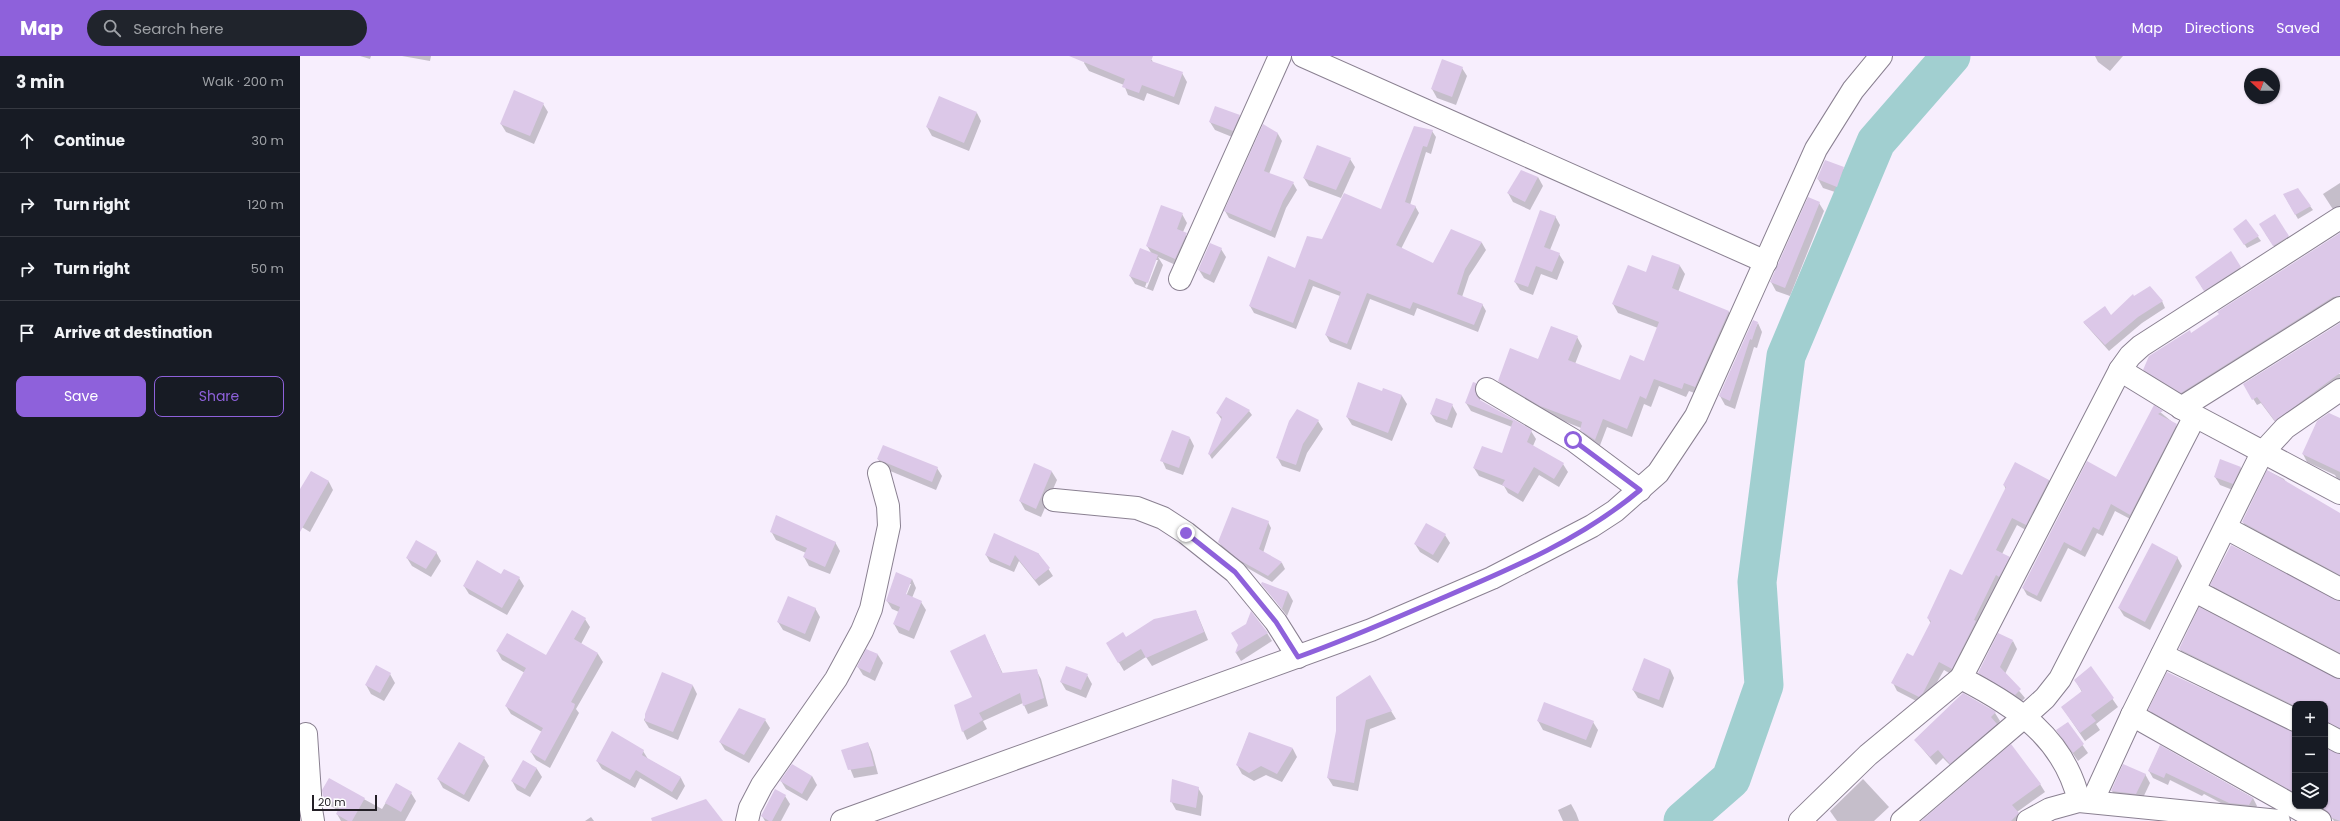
<!DOCTYPE html>
<meta charset="utf-8">
<style>
body{margin:0;font-family:Poppins,sans-serif;background:#20242c;color:#f1f3f6}
.controls{position:absolute;right:12px;bottom:12px;display:grid;overflow:hidden;border-radius:8px;box-shadow:0 1px 3px #0004}
.controls button{width:36px;height:36px;display:grid;place-items:center;padding:0;border:0;border-bottom:1px solid #363941;background:#171b24;color:#f1f3f6;font:20px sans-serif}
.compass{position:absolute;left:1944px;top:12px;width:36px;height:36px;border-radius:50%;background:#171b24;box-shadow:0 1px 3px #0004;rotate:291deg}
.scale{position:absolute;left:12px;bottom:10px;width:65px;box-sizing:border-box;padding-left:4px;border:2px solid #242027;border-top:0;font-size:11px;line-height:14px;white-space:nowrap;color:#242027;-webkit-text-stroke:3px #fff;paint-order:stroke}
.stop{position:absolute;width:12px;height:12px;margin:-9px;border:3px solid #8e61db;border-radius:50%;background:#fff}
.stop.end{background:#8e61db;border-color:#fff;box-shadow:0 1px 4px #0008}
.list{margin:0;padding:0;list-style:none}
h2{display:flex;justify-content:space-between;align-items:center;height:52px;margin:0;padding:0 16px;font-size:17px}
h2 small{font-size:13px;font-weight:400;color:#9ea1a6}
.list li{display:grid;grid-template-columns:26px 1fr auto;gap:12px;align-items:center;box-sizing:border-box;height:64px;padding:0 16px;border-top:1px solid #363941}
.list b{display:block;font-size:15px;white-space:nowrap}
.list em{font-size:13px;font-style:normal;color:#9ea1a6}
.actions{display:flex;gap:8px;padding:12px 16px}
.actions a{flex:1;padding:9px 0;border:1px solid #8e61db;border-radius:8px;text-align:center;font-size:14px;color:#8e61db}
.actions .main{background:#8e61db;color:#fff}
.icon{flex:none;width:22px;height:22px;fill:none;stroke:currentColor;stroke-width:2;stroke-linecap:round;stroke-linejoin:round}
.map{position:relative;flex:none;width:2040px;height:765px;overflow:hidden}
header{display:flex;align-items:center;gap:24px;box-sizing:border-box;height:56px;padding:0 20px;background:#8e61db;color:#fff}
header strong{font-size:19px}
nav{display:flex;gap:22px;margin-inline-start:auto;font-size:14px}
.search{width:280px;height:36px;background:#20242c;display:flex;align-items:center;gap:10px;box-sizing:border-box;padding:0 14px;border-radius:22px;color:#9ea1a6;font-size:15px}
main{display:flex}
aside{flex:1;background:#171b24}
.map>svg:first-child{display:block}
.shadow{fill:#0003;fill-rule:evenodd}
.lines{fill:none;stroke-linecap:round;stroke-linejoin:round}
.river{stroke:#a1cfd0;stroke-width:39}
.building{fill:#dcc8e8}
.minor-casing{stroke:#8a8091;stroke-width:24}
.minor{stroke:#fff;stroke-width:22}
.route{stroke:#8e61db;stroke-width:5}
</style>
<header>
<strong>Map</strong>
<div class="search"><svg class="icon" aria-label="search" viewBox="0 0 24 24"><circle cx="10" cy="10" r="6"/><path d="M15 15l6 6"/></svg>Search here</div>
<nav><a>Map</a><a>Directions</a><a>Saved</a></nav>
</header>
<main>
<aside>
<h2>3 min<small>Walk · 200 m</small></h2>
<ul class="list">
<li><svg class="icon" aria-label="ahead" viewBox="0 0 24 24"><path d="M12 20V5M6 11l6-6 6 6"/></svg><div><b>Continue</b></div><em>30 m</em></li>
<li><svg class="icon" aria-label="right" viewBox="0 0 24 24"><path d="M7 20v-9h11M14 6l5 5-5 5"/></svg><div><b>Turn right</b></div><em>120 m</em></li>
<li><svg class="icon" aria-label="right" viewBox="0 0 24 24"><path d="M7 20v-9h11M14 6l5 5-5 5"/></svg><div><b>Turn right</b></div><em>50 m</em></li>
<li><svg class="icon" aria-label="arrive" viewBox="0 0 24 24"><path d="M6 21V4h12l-3 4 3 4H6"/></svg><div><b>Arrive at destination</b></div></li>
</ul>
<div class="actions"><a class="main">Save</a><a>Share</a></div>
</aside>
<div class="map">
<svg width="2040" height="765" viewBox="0 0 2040 765">
<rect width="100%" height="100%" fill="#f7eefd"/>
<g class="shadow">
<path d="M60 0H71L70 3Z"/>
<path d="M102 0H131L130 5Z"/>
<path d="M787 0H842L852 4 853 7 882 17 887 26 879 49 847 37 844 45 828 39 824 29 789 15 784 7Z"/>
<path d="M1795 0H1823L1810 15 1798 6Z"/>
<path d="M1162 12 1167 20 1156 49 1137 42 1132 33Z"/>
<path d="M243 48 248 56 234 88 206 76 201 68Z"/>
<path d="M677 57 681 65 669 95 632 80 627 71Z"/>
<path d="M939 60 944 68 937 83 915 74 910 66Z"/>
<path d="M964 70 978 78 982 85 969 118 993 127 997 134 986 152 975 182 929 162 925 155Z"/>
<path d="M1132 75 1136 81 1131 98 1126 96 1110 149 1115 150 1119 157 1101 193 1133 208 1151 175 1182 187 1186 194 1169 220 1162 241 1182 248 1186 255 1178 276 1117 252 1114 260 1070 243 1051 294 1030 286 1026 279 1040 240 1013 230 996 273 954 257 950 250 996 213 1022 184 1082 154Z"/>
<path d="M1050 103 1055 111 1041 142 1009 130 1004 122Z"/>
<path d="M1543 112 1548 121 1541 138 1523 132 1518 123Z"/>
<path d="M1238 121 1243 130 1230 154 1213 146 1208 137Z"/>
<path d="M2040 127V157L2036 158 2023 138Z"/>
<path d="M1984 139 2010 150 2013 154 1998 163Z"/>
<path d="M1519 147 1524 155 1490 240 1476 235 1471 226Z"/>
<path d="M882 158 887 167 883 176 891 186 880 211 858 201 863 209 853 235 835 228 830 220 852 198 847 190ZM855 204H858L847 232 845 231Z"/>
<path d="M1255 160 1260 169 1250 194 1259 198 1264 206 1257 224 1241 218 1233 239 1220 234 1215 226Z"/>
<path d="M1946 164 1961 185 1947 192 1937 177Z"/>
<path d="M1965 177 1988 180 1993 189 1979 198Z"/>
<path d="M2040 178V247L1885 343 1848 320 1844 314 1891 278Z"/>
<path d="M921 193 926 201 914 227 904 222 899 214Z"/>
<path d="M1380 210 1385 218 1378 236 1429 256 1434 264 1400 339 1389 335 1386 341 1359 330 1351 351 1344 348 1332 381 1307 371 1299 392 1286 382 1281 372 1246 358 1204 333 1199 325 1277 281 1282 290 1275 308 1321 326 1345 306 1358 272 1318 257 1313 248 1346 217Z"/>
<path d="M1940 211 1945 220 1910 242 1901 230Z"/>
<path d="M1862 245 1865 252 1842 267 1809 295 1784 267Z"/>
<path d="M1458 267 1462 276 1457 292 1454 291 1435 353 1425 349 1420 340Z"/>
<path d="M2040 268V309L2023 319 2040 318V328L1979 371 1961 347 1957 349 1944 328Z"/>
<path d="M1175 328 1180 337V345L1231 375 1236 383 1233 390 1263 408 1268 416 1259 431 1239 419 1223 446 1208 437 1204 430 1179 420 1174 412 1202 399 1212 371 1171 355 1166 347Z"/>
<path d="M1082 336 1102 340 1107 348 1092 385 1052 369 1047 361Z"/>
<path d="M1152 349 1157 358 1152 372 1136 366 1131 358Z"/>
<path d="M1854 351 1876 369 1880 376 1834 465 1815 455 1803 480 1797 477 1785 501 1768 492 1741 546 1727 539 1723 532 1816 422Z"/>
<path d="M949 355 952 359 912 403 909 398 922 364 917 357Z"/>
<path d="M2040 364V428L2035 419 2007 406 2003 398Z"/>
<path d="M1018 365 1023 373 1007 397 1000 416 982 410 977 401Z"/>
<path d="M890 382 894 390 883 419 866 413 862 404Z"/>
<path d="M578 403 637 412 642 420 636 434 583 412Z"/>
<path d="M735 409 752 416 757 424 741 461 725 454 720 445Z"/>
<path d="M1941 412 1945 420 1938 436 1920 429 1915 421Z"/>
<path d="M1968 415 1984 423 1988 429 2040 465V523L1946 473 1943 466Z"/>
<path d="M11 416 29 426 33 434 10 476 0 470V435Z"/>
<path d="M1749 424 1754 433 1731 477 1717 469 1702 498 1709 501 1714 510 1656 621 1644 614 1624 649 1597 635 1593 627 1613 602 1631 568 1628 562 1663 520 1706 434 1704 429Z"/>
<path d="M968 466 971 472 963 497 982 507 985 513 972 526 944 510 923 493 919 486Z"/>
<path d="M471 475 535 486 540 495 530 518 509 510 504 501 506 497 476 484Z"/>
<path d="M1145 479 1150 487 1138 507 1120 496 1115 488Z"/>
<path d="M136 496 141 505 131 521 112 510 107 502Z"/>
<path d="M738 497 753 520 739 530 719 505 714 516 690 506 686 499Z"/>
<path d="M1877 501 1882 510 1850 574 1824 560 1819 552Z"/>
<path d="M202 519 219 522 224 530 207 559 169 538 164 530Z"/>
<path d="M612 523 616 532 612 542 621 546 626 554 614 583 599 577 594 568 599 556 592 553 587 545ZM609 528H611L605 543 603 542Z"/>
<path d="M963 528 988 536 993 545 987 560Z"/>
<path d="M1912 529 2040 545V602L1915 535Z"/>
<path d="M515 552 520 561 510 586 483 574 478 566Z"/>
<path d="M896 555 908 584 852 610 846 601 824 615 807 587 826 583Z"/>
<path d="M285 563 290 571 281 588 298 598 303 606 276 653 279 657 250 712 236 704 231 696 242 676 211 658 206 650 225 617 202 604 197 595 247 600Z"/>
<path d="M967 577 972 585 941 605 936 597 939 589Z"/>
<path d="M1713 585 1717 593 1705 618 1725 642 1720 647 1684 625 1679 617Z"/>
<path d="M689 588 703 618 736 614 741 623 748 650 728 658 723 647 683 665 687 673 667 684 663 675Z"/>
<path d="M1880 593 2040 624V677L2025 674V648H1995V654L1883 600Z"/>
<path d="M567 594 578 599 583 607 575 625 563 619 558 611Z"/>
<path d="M1791 612 1818 651 1796 668 1800 674 1785 685 1762 651 1782 636 1775 624Z"/>
<path d="M1370 613 1374 622 1363 652 1338 642 1333 634Z"/>
<path d="M90 618 95 627 84 645 71 638 66 629Z"/>
<path d="M363 618 393 630 397 638 378 684 349 672 344 664Z"/>
<path d="M787 619 792 628 786 642 766 634 761 626Z"/>
<path d="M1070 621 1096 663 1070 673 1058 735 1033 730 1028 722Z"/>
<path d="M1663 638 1695 657 1700 665 1697 669 1701 677 1656 715 1643 702 1636 709 1615 684Z"/>
<path d="M1850 654 1995 676V740L1853 660Z"/>
<path d="M465 664 470 672 449 707 425 694 420 686Z"/>
<path d="M1238 665 1293 666 1298 674 1291 692 1243 674Z"/>
<path d="M1767 667 1788 697 1778 705 1757 675Z"/>
<path d="M949 677 993 693 997 701 982 726 966 719 954 725 942 718 937 709Z"/>
<path d="M568 687 572 696 578 718 554 722 543 695Z"/>
<path d="M1860 690 1953 742 1957 750 1953 756 1934 754 1904 738 1902 740 1870 724 1868 729 1853 722 1849 715Z"/>
<path d="M2025 693 2040 699V765H2034L2031 761 2012 750H2025Z"/>
<path d="M343 695 348 703 381 722 385 730 377 744 340 722 335 732 302 713 297 705Z"/>
<path d="M184 702 189 710 169 746 143 732 138 723Z"/>
<path d="M224 705 237 713 242 721 230 741 217 734 212 725Z"/>
<path d="M1845 718 1850 727 1841 746 1817 743 1812 735Z"/>
<path d="M512 720 517 729 507 745 486 733 481 725Z"/>
<path d="M1563 723 1589 751 1574 765H1537L1530 755Z"/>
<path d="M29 724 82 753 97 728 111 737 116 745 105 765H41L37 758 39 755 29 749 24 740Z"/>
<path d="M1740 728 1745 736 1717 756 1722 765H1621Z"/>
<path d="M898 732 903 740 901 760 876 754 871 745Z"/>
<path d="M485 740 490 748 481 765H465L462 760Z"/>
<path d="M1271 748 1276 757 1279 765H1263L1258 754Z"/>
<path d="M291 761 294 765H285Z"/>
</g>
<g class="lines">
<path class="river" d="M1383 765 1431 723 1464 629 1457 526 1486 300 1576 86 1651 0"/>
</g>
<g class="building">
<path d="M769 0H853L851 5 883 16 874 41 842 29 839 37 822 31 825 23Z"/>
<path d="M1142 3 1163 11 1152 41 1131 33Z"/>
<path d="M214 34 244 47 230 80 200 68Z"/>
<path d="M639 40 677 56 664 87 626 71Z"/>
<path d="M915 50 940 59 933 75 909 66Z"/>
<path d="M963 68 978 77 964 115 994 126 983 145 971 175 924 155Z"/>
<path d="M1114 70 1133 74 1127 91 1123 90 1105 146 1116 150 1096 189 1133 207 1151 173 1182 186 1165 213 1157 238 1183 248 1174 269 1113 246 1110 253 1067 237 1047 288 1025 279 1041 236 1009 223 993 267 949 250 968 200 995 212 1007 180 1022 183 1044 137 1081 153Z"/>
<path d="M1017 89 1051 102 1036 134 1003 122Z"/>
<path d="M1525 104 1544 111 1537 131 1517 123Z"/>
<path d="M1221 114 1238 121 1225 146 1207 137Z"/>
<path d="M1998 132 2011 150 1995 159 1983 138Z"/>
<path d="M1508 141 1520 146 1485 232 1470 226Z"/>
<path d="M861 149 883 157 877 173 887 177 875 203 846 190Z"/>
<path d="M1240 154 1256 160 1244 191 1260 197 1252 216 1236 210 1228 231 1214 226Z"/>
<path d="M1975 158 1989 180 1973 190 1959 168Z"/>
<path d="M1946 163 1959 180 1944 189 1933 173Z"/>
<path d="M2040 177V240L2033 241 1881 337 1843 314 1849 300 1890 274 1891 277 1919 258 1917 256Z"/>
<path d="M910 187 922 192 910 219 898 214Z"/>
<path d="M840 192 858 199 848 227 829 220Z"/>
<path d="M1931 195 1941 211 1904 235 1895 221Z"/>
<path d="M1352 199 1380 209 1372 232 1429 255 1395 331 1384 327 1382 333 1354 323 1346 343 1340 340 1327 373 1303 363 1295 384 1280 374 1282 366 1240 350 1198 325 1210 292 1238 303 1251 270 1278 280 1268 304 1320 324 1330 299 1344 305 1359 266 1312 248 1328 209 1346 216Z"/>
<path d="M1850 230 1863 245 1838 261 1805 289 1783 266 1805 250 1811 259 1833 238 1834 240Z"/>
<path d="M1453 264 1458 266 1452 284 1450 283 1430 345 1419 340Z"/>
<path d="M2040 267V317L1975 365 1957 341 1952 344 1943 328Z"/>
<path d="M1058 326 1082 335 1083 332 1102 339 1088 377 1046 361Z"/>
<path d="M1173 326 1176 327V339L1180 344 1232 374 1227 386 1264 407 1254 423 1234 411 1218 438 1202 429 1205 424 1173 412 1182 390 1202 397 1213 365 1165 347Z"/>
<path d="M926 341 950 354 910 399 908 398 922 361 916 357Z"/>
<path d="M1136 342 1153 348 1147 364 1130 358Z"/>
<path d="M1854 349 1863 355 1858 358 1877 368 1830 459 1811 448 1799 474 1793 471 1781 495 1764 486 1737 540 1722 532 1787 405 1816 421Z"/>
<path d="M997 353 1019 364 1003 388 996 409 976 402 989 365Z"/>
<path d="M2029 357 2040 362V416L2002 398 2017 365Z"/>
<path d="M872 374 890 381 879 412 860 405Z"/>
<path d="M583 389 638 411 632 426 577 403Z"/>
<path d="M1920 403 1941 411 1933 428 1914 421Z"/>
<path d="M1715 406 1749 424 1726 469 1712 462 1696 494 1710 501 1699 521 1696 519 1674 564 1676 565 1652 613 1639 606 1623 637 1619 641 1591 627 1607 597 1613 600 1631 565 1627 562 1650 513 1662 519 1706 431 1703 429Z"/>
<path d="M734 407 752 415 736 453 719 445Z"/>
<path d="M1967 414 2040 457V519L1942 466Z"/>
<path d="M11 415 29 425 0 476V433Z"/>
<path d="M932 451 969 465 959 493 982 506 968 520 939 504 918 486Z"/>
<path d="M476 459 536 486 525 511 503 501 507 492 470 476Z"/>
<path d="M1126 467 1146 478 1133 499 1114 488Z"/>
<path d="M694 477 738 497 750 512 735 524 715 499 710 510 685 499Z"/>
<path d="M116 484 137 496 126 513 106 502Z"/>
<path d="M1852 487 1878 501 1845 566 1818 552Z"/>
<path d="M1931 489 2040 545V597L1910 529Z"/>
<path d="M177 504 201 518 204 513 220 521 202 552 163 530Z"/>
<path d="M596 516 612 523 606 538 622 545 609 575 593 568 600 551 586 545Z"/>
<path d="M962 526 988 536 982 553 961 528Z"/>
<path d="M488 540 516 552 505 578 477 566Z"/>
<path d="M1899 551 2040 623V672L2025 666V648H1995V650L1879 593Z"/>
<path d="M272 554 286 562 274 583 298 597 271 646 275 648 274 652 245 705 230 696 243 672 205 650 226 612 196 595 207 577 246 599Z"/>
<path d="M896 554 904 576 846 602 841 593 818 607 806 587 823 576 826 581 854 563Z"/>
<path d="M951 555 968 577 935 597 938 589 931 577 946 568Z"/>
<path d="M1698 577 1713 584 1700 611 1721 633 1715 639 1678 617Z"/>
<path d="M685 578 702 617 737 613 744 642 723 650 720 637 679 657 683 664 662 676 654 649 672 641 650 595Z"/>
<path d="M566 593 578 598 570 617 557 611Z"/>
<path d="M1344 602 1370 613 1359 644 1332 634Z"/>
<path d="M76 609 91 617 80 637 65 629Z"/>
<path d="M766 610 788 618 781 634 760 626Z"/>
<path d="M1791 610 1814 642 1791 659 1796 665 1780 677 1761 651 1782 635 1774 624Z"/>
<path d="M362 616 393 629 373 676 345 665V658Z"/>
<path d="M1867 616 1995 676V737L1848 654Z"/>
<path d="M1070 619 1092 655 1066 664 1054 727 1027 722 1036 675V641Z"/>
<path d="M1663 637 1696 656 1691 661 1697 668 1650 708 1638 694 1630 701 1614 684Z"/>
<path d="M1244 646 1294 665 1286 684 1237 665Z"/>
<path d="M439 652 466 663 444 699 419 686Z"/>
<path d="M1768 666 1784 688 1773 697 1756 674Z"/>
<path d="M312 675 344 694 342 699 381 721 372 736 336 714 330 724 296 705Z"/>
<path d="M949 676 993 692 977 718 961 710 949 717 936 709Z"/>
<path d="M159 686 185 701 164 739 137 723Z"/>
<path d="M568 686 574 710 548 714 541 694Z"/>
<path d="M1711 688 1741 728 1712 749 1719 757 1711 765H1621Z"/>
<path d="M1860 689 1953 742 1949 749 1929 747 1866 717 1864 722 1848 715Z"/>
<path d="M2025 692 2040 698V765L2032 762 2026 754 2019 750H2025Z"/>
<path d="M223 704 237 712 225 733 211 725Z"/>
<path d="M492 708 512 720 502 738 480 725Z"/>
<path d="M1823 708 1846 718 1836 738 1811 735Z"/>
<path d="M29 722 65 742 52 765H48L36 758 40 750 23 740 22 734Z"/>
<path d="M872 723 899 731 896 752 870 746Z"/>
<path d="M96 727 112 736 101 756 85 747Z"/>
<path d="M475 733 486 739 472 765H469L461 760Z"/>
<path d="M406 743 423 765H352L351 762Z"/>
</g>
<g class="lines">
<g class="minor-casing">
<g id="minor">
<path d="M1003 0 1466 206"/>
<path d="M880 223 980 0"/>
<path d="M1820 314 1895 360 2040 437"/>
<path d="M1187 333 1273 384 1340 434"/>
<path d="M1881 352 2040 252"/>
<path d="M754 444 837 452 863 462 886 477 935 516 976 566 998 601"/>
<path d="M1926 472 2040 533"/>
<path d="M1895 535 2040 611"/>
<path d="M1862 599 1995 664"/>
<path d="M1832 659 2020 765"/>
<path d="M6 678 11 753 13 765"/>
<path d="M2025 678 2040 686"/>
<path d="M1779 745C1764 682 1716 650 1661 622L1820 314 1830 300 1841 290 2040 162"/>
<path d="M1792 746 1832 659 1962 397 1985 372 2040 334"/>
<path d="M447 765 450 752 462 729 536 623 562 575 571 553 589 470 588 450 579 417"/>
<path d="M542 765 1071 574 1192 522 1292 470 1315 455 1358 417 1396 360 1516 93 1553 34 1581 0"/>
<path d="M1500 765 1568 699 1661 622"/>
<path d="M1602 765 1724 661 1745 642 1760 623 1895 360"/>
<path d="M1728 765 1750 753 1779 745 1979 765"/>
</g>
</g>
<use href="#minor" class="minor"/>
</g>
<g class="lines">
<path class="route" d="M886 477 935 516 976 566 998 601C1049 583 1098 561 1147 540 1215 511 1283 482 1340 434L1273 384"/>
</g>
</svg>
<div class="controls">
<button>+</button>
<button>−</button>
<button><svg class="icon" aria-label="layers" viewBox="0 0 24 24"><path d="M12 4l9 5-9 5-9-5zM3 14l9 5 9-5"/></svg></button>
</div>
<svg class="compass" viewBox="-18 -18 36 36"><path d="M0-13l5 13h-10z" fill="#e53935"/><path d="M0 13l5-13h-10z" fill="#9ea1a6"/></svg>
<div class="scale">20 m</div>
<div class="stop" style="left:1273px;top:384px"></div>
<div class="stop end" style="left:886px;top:477px"></div>
</div>
</main>
